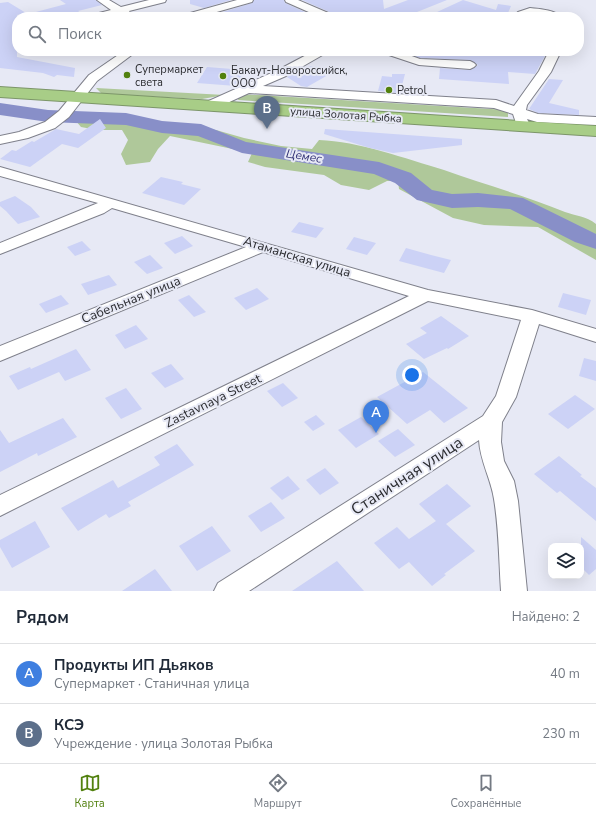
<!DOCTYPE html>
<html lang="ru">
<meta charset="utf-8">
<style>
body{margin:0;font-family:"Nunito Sans",sans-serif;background:#f2f2f3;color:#1f2937}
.controls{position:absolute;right:12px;bottom:12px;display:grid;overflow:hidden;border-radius:8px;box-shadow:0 4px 16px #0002}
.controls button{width:36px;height:36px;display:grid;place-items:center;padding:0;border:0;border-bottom:1px solid #e0e1e3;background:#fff;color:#1f2937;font:20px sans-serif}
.you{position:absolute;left:412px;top:375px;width:14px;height:14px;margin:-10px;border:3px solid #fff;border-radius:50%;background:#1a73e8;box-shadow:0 0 0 6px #1a73e833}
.badge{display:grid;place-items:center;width:26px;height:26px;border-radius:50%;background:#52810f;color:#fff;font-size:13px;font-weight:700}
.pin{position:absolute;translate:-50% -33px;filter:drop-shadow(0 1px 2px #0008)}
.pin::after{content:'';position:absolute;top:21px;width:14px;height:12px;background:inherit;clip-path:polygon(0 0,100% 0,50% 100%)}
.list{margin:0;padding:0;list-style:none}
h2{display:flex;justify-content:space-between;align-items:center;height:52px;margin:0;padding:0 16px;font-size:17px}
h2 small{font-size:13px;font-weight:400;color:#747a83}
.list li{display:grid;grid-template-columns:26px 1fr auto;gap:12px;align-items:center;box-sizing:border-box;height:60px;padding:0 16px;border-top:1px solid #e0e1e3}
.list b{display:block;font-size:15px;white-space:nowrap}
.list p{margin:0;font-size:13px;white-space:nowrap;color:#747a83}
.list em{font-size:13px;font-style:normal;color:#747a83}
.icon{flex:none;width:22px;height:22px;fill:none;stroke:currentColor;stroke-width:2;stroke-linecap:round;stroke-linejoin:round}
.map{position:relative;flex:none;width:596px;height:591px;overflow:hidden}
.search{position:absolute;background:#fff;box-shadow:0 4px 16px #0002;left:12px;right:12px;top:12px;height:44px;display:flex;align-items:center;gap:10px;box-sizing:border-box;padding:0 14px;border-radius:16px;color:#747a83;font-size:15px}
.sheet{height:172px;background:#fff}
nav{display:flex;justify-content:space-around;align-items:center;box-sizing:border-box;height:56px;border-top:1px solid #e0e1e3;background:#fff;font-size:11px;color:#747a83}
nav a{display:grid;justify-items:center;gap:2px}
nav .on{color:#52810f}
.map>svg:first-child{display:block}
.green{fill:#afc89a}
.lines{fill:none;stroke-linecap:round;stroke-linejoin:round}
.river{fill:#888fc8;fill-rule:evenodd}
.building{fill:#ccd2f6}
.minor-casing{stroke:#7f808b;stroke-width:2}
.highway-casing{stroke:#7c9569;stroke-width:2}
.minor{fill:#fff;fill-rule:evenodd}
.highway{fill:#a8cd87;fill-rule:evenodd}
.poi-dot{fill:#52810f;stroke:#e7e9f5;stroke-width:1.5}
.labels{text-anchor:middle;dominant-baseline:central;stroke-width:4;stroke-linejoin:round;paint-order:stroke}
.far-poi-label{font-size:11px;fill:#2b2c30;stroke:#e7e9f5;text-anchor:start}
.far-street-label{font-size:11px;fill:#2b2c30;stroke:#e7e9f5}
.far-water-label{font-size:12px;font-style:italic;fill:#2e2e73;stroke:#e7e9f5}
.street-label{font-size:13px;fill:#2b2c30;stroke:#e7e9f5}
.near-street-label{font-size:16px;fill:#2b2c30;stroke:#e7e9f5}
</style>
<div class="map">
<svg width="596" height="591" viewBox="0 0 596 591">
<rect width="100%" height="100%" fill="#e7e9f5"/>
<g class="green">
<path d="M96 88 225 95 202 99 102 94Z"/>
<path d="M240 94 508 110V117L238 100Z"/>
<path d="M95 112 216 130 244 138 281 146 312 149 319 140C358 141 406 159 444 170 484 184 525 196 565 212 576 216 586 216 596 224V260L538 227 484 225 453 218 399 189 398 181H387L369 190 341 185 324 175 265 167 248 162 252 153 170 136 158 149 150 162 126 165 121 154 128 140 122 130H97L81 127 76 121 84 116Z"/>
</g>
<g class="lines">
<path class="river" d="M0 103 48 110 126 113 162 121 201 124 246 142 379 162 411 173 432 190 452 194 478 193 523 198 596 234V249L575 242 510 209 478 207 452 208 417 200 395 183 374 174 242 153 198 136 162 133 126 125 48 122 0 115Z"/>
</g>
<g class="building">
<path d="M60 0H96L102 5 78 11 87 17H33L32 13 66 4Z"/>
<path d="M190 0H231L204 8 190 4Z"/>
<path d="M254 0H284L285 3 316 17H213V15L252 3Z"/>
<path d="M302 0H383L384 9 408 0H447L417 12 403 13 398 17H335L334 14Z"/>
<path d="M463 0 496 10 498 4 511 6 508 13 509 17H455L437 12Z"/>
<path d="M8 2 26 13 17 15V57L75 68 74 77 57 75 54 77 43 73 0 68V3Z"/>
<path d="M402 51H430L439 54 446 51H491L546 54 535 74 508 72 509 84 439 79 440 68 470 70 478 65 470 60 420 58Z"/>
<path d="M307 66 329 68 324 70 335 71 307 87 301 86 287 77Z"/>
<path d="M207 67 245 70 236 86 197 83Z"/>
<path d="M392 74H405L400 93 378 91 382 76 392 77Z"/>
<path d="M549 79 563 80 549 103 579 110V115L538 113 529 109Z"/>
<path d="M100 119 106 128 78 148 62 144 30 167 0 159 12 150 16 151 32 141 34 142 56 129 79 134Z"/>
<path d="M325 129 462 139V145L393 153 370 148 324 134Z"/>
<path d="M161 177 183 182 181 184 201 189 184 205 142 193Z"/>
<path d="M15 196 31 207 40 217 18 224 6 211 0 206V202Z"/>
<path d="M299 222 324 228 316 238 291 232Z"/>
<path d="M182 236 193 246 175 254 164 243Z"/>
<path d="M354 237 376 243 367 255 346 249Z"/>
<path d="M82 241 91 250 75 256 67 247Z"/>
<path d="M406 248 431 255 451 260 444 273 399 261Z"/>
<path d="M150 255 163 268 147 274 134 262Z"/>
<path d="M109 275 117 285 88 295 81 284Z"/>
<path d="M257 288 269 299 246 310 234 298Z"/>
<path d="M563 293 591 300 586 315 558 307Z"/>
<path d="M61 295 69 304 46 313 39 304Z"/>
<path d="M189 295 206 312 194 317 178 300Z"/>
<path d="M441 316 469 336 448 349 447 348 424 359 406 344 427 333 420 328Z"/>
<path d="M136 325 148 339 125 349 115 335Z"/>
<path d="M76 349 91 370 65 381 59 372 18 390 9 376 30 367 31 369Z"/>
<path d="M584 358 596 361V381L579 376Z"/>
<path d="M171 364 184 379 165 388 151 373Z"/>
<path d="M423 372 468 408 444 423 430 410 407 424 377 397Z"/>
<path d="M283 383 298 398 282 407 267 391Z"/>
<path d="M126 388 142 409 121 419 105 398Z"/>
<path d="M575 395 595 409 568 429 548 414Z"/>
<path d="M316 415 325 424 313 431 304 422Z"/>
<path d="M361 417 379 434 356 448 338 430Z"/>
<path d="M63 418 77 437 38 456 37 453 0 472V430L9 443Z"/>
<path d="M398 429 415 445 395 457 378 441Z"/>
<path d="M177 444 194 465 128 502 131 506 109 518 106 514 78 531 61 508 113 480 118 488 160 465 154 457Z"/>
<path d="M559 456 582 475 580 476 596 488V521L560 491 557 493 534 474Z"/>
<path d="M325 468 339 483 320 495 306 480Z"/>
<path d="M288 476 300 489 282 500 270 488Z"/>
<path d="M447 484 471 506 446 524 475 551 444 574 446 575 432 586 409 562 399 569 374 543 397 527 409 539 436 521 419 504Z"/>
<path d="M271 502 285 518 261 532 248 516Z"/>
<path d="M35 521 50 547 12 568 0 547V540Z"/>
<path d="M212 526 231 551 197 571 179 546Z"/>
<path d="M581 537 596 550V569L589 575 581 567Z"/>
<path d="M337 561 364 591H292Z"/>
<path d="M155 569 172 591H122Z"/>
</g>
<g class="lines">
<g class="minor-casing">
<g id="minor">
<path d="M97 0H109L121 7 149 0H166L165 2 129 11 131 14 126 17 119 14 107 17H90L91 15 111 10Z"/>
<path d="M237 0H253L252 2 199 17H182L183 15Z"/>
<path d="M285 0H298L333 15 334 17H320L286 2Z"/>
<path d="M530 8C540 9 555 10 561 17L530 15 524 17H513L518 12Z"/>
<path d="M404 14H423L428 17H399Z"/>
<path d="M124 51H137L97 81 69 117 55 128 28 138 0 144V136L19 132 45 122 59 111 89 75Z"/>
<path d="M314 51H328L326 53 286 76 263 86 496 100 514 106 539 71 549 51H561L551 72 527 105 526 110 538 114 596 117V125L537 122 527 119 529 123 527 126H517L513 114 494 108 249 93 212 110H202L201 107 202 104 278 70Z"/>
<path d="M381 51H398L420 59 470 61 474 63 476 65 474 67 470 69 419 65 383 53Z"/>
<path d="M0 167 428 290 532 310 596 329V342L539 324 516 397 502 422 501 442 504 461 514 481 518 501 527 591H501C499 561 499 529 494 499 491 479 480 461 479 440L249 591H214L218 583 483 416 496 396 521 320 428 301 0 516V495L409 296 263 252 0 361V346L246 247 112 208 104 213 0 254V243L98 203 0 176Z"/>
</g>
</g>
<g class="highway-casing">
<path id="highway" d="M0 87 596 126V136L0 97Z"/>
</g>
<use href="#minor" class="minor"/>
<use href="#highway" class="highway"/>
</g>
<g class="poi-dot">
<circle cx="127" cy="75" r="4"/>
<circle cx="223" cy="76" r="4"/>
<circle cx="389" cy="90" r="4"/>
</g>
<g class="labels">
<g class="far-poi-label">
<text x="135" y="69">Супермаркет<tspan x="135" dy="13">света</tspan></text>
<text x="231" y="70">Бакаут-Новороссийск,<tspan x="231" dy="13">ООО</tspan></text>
<text x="397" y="90">Petrol</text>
</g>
<g class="far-street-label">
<text transform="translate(346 115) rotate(4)">улица Золотая Рыбка</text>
</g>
<g class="far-water-label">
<text transform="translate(304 156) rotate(9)">Цемес</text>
</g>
<g class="street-label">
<text transform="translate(297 257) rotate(17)">Атаманская улица</text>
<text transform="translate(131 300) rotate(-22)">Сабельная улица</text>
<text transform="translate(213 401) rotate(-26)">Zastavnaya Street</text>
</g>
<g class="near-street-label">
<text transform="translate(407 476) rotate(-33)">Станичная улица</text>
</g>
</g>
</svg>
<div class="controls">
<button><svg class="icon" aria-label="layers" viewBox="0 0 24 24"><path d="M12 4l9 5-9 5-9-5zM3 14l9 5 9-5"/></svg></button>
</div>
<div class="you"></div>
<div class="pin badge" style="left:376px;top:433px;background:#3f7fe0">A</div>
<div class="pin badge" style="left:267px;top:129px;background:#5c6f8a">B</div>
<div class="search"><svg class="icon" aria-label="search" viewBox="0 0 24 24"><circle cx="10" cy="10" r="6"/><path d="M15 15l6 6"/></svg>Поиск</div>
</div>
<section class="sheet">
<h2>Рядом<small>Найдено: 2</small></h2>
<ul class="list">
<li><span class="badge" style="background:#3f7fe0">A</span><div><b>Продукты ИП Дьяков</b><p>Супермаркет · Станичная улица</p></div><em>40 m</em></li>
<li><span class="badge" style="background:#5c6f8a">B</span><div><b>КСЭ</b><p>Учреждение · улица Золотая Рыбка</p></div><em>230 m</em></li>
</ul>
</section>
<nav>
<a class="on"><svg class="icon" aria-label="map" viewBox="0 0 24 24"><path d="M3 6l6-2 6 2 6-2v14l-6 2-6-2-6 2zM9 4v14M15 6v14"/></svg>Карта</a>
<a><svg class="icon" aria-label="directions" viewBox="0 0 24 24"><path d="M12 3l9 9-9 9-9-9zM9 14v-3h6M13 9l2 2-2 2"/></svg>Маршрут</a>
<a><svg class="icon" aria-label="saved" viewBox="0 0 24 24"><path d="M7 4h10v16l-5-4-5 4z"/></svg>Сохранённые</a>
</nav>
